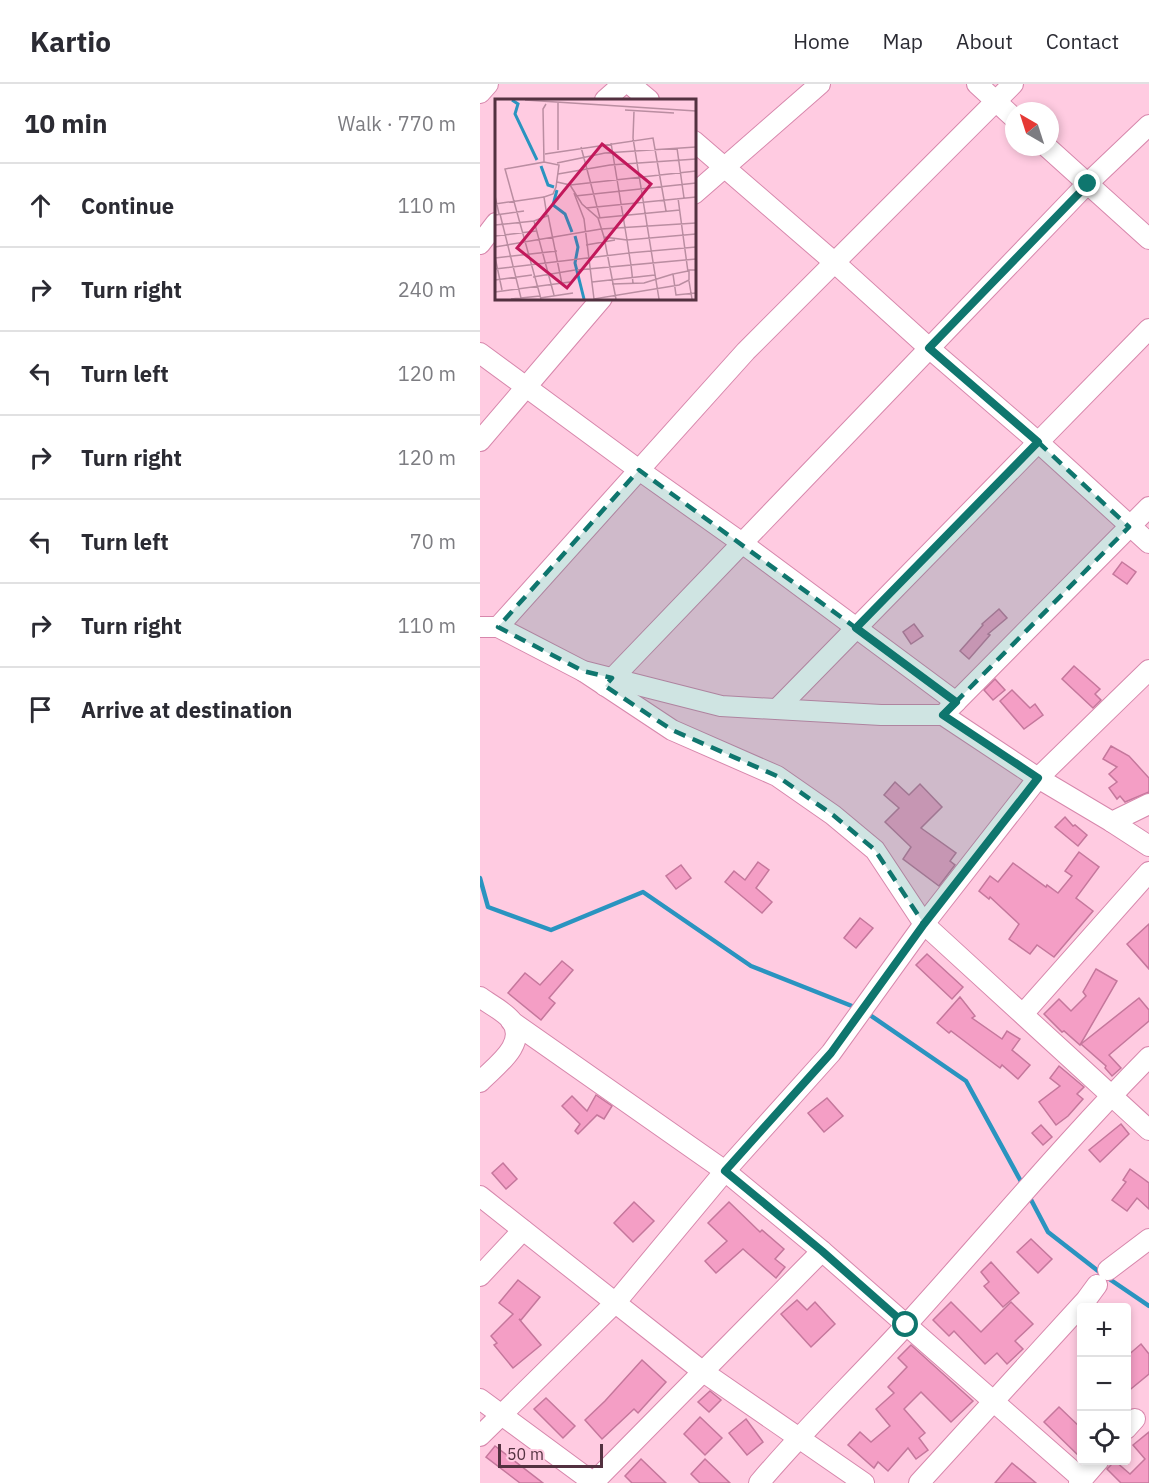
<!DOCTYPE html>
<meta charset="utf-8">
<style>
body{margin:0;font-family:"IBM Plex Sans",sans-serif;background:#f7f7f7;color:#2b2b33}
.controls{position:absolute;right:18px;bottom:18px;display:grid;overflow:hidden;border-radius:6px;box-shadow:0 3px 9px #0003}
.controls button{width:54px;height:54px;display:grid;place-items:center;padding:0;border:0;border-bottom:2px solid #e1e1e2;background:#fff;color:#2b2b33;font:30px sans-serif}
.compass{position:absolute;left:525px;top:18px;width:54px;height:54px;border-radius:50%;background:#fff;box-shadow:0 3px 9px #0003;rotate:321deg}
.scale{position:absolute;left:18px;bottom:15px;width:105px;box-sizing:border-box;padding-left:6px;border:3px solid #533140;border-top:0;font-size:16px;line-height:21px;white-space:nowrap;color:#533140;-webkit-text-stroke:4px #ffcbe1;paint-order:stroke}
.stop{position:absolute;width:18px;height:18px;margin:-14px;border:4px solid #0f766e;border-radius:50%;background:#fff}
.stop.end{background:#0f766e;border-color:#fff;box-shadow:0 2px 6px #0008}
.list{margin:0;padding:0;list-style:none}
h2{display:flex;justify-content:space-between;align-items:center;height:78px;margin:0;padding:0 24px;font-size:26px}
h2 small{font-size:20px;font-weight:400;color:#7c7c81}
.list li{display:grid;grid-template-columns:39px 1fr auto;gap:18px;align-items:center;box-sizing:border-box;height:84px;padding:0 24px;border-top:2px solid #e1e1e2}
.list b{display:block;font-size:22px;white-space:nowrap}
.list em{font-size:20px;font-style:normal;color:#7c7c81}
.icon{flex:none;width:33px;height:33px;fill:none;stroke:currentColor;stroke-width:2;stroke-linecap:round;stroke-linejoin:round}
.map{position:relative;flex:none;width:669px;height:1399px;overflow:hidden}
header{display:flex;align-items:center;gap:36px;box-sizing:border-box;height:84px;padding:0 30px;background:#fff;border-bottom:2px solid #e1e1e2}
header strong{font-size:28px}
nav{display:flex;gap:33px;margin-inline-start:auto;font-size:21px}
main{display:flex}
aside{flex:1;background:#fff}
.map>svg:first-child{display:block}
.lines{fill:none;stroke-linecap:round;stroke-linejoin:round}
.stream{stroke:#2a94c0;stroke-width:4.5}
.building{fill:#f49ec5;stroke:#c5779c;stroke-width:1.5}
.minor-casing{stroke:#d787ac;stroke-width:22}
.minor{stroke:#fff;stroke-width:20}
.route{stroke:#0f766e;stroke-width:8}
.marked{fill:#0f766e;fill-opacity:0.2;stroke:#0f766e;stroke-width:4.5;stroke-dasharray:12 8;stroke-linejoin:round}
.inset-river{fill:none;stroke:#2a94c0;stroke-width:3}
.inset-road{fill:none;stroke:#ba8da1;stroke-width:1.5}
.view{fill:#c2185b;fill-opacity:0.15;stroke:#c2185b;stroke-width:3}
.inset-edge{fill:none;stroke:#533140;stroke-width:3}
</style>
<header>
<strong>Kartio</strong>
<nav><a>Home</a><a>Map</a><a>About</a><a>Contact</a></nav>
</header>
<main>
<aside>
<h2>10 min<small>Walk · 770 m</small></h2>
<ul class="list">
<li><svg class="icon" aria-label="ahead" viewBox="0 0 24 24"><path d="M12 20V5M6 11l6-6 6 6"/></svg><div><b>Continue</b></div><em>110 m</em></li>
<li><svg class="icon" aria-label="right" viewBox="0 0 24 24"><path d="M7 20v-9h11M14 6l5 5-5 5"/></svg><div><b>Turn right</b></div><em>240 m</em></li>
<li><svg class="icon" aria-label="left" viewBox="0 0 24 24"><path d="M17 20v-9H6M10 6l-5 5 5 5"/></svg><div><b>Turn left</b></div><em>120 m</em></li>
<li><svg class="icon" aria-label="right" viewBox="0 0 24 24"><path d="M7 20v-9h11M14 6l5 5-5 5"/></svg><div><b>Turn right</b></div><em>120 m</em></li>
<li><svg class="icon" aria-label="left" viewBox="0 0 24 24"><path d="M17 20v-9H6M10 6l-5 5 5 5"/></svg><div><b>Turn left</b></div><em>70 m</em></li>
<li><svg class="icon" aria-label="right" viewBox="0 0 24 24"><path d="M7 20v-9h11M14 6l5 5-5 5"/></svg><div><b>Turn right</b></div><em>110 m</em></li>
<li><svg class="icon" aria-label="arrive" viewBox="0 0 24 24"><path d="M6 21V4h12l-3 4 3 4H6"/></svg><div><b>Arrive at destination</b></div></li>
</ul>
</aside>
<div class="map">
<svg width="669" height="1399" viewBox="0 0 669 1399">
<rect width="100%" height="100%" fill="#ffcbe1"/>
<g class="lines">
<g class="stream">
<path d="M0 794 8 823 71 846 163 808 271 882 377 924"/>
<path d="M387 929 486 997 544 1103"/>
<path d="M548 1110 568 1148 622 1190 669 1222"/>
</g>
</g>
<g class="building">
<path d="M642 478 656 488 647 500 633 490Z"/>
<path d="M519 525 527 534 508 550 510 551 489 575 480 567 503 541 502 540Z"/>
<path d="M434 540 443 552 431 560 423 548Z"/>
<path d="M594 582 620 605 615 610 621 616 613 624 582 595Z"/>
<path d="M515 595 525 606 513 616 504 606Z"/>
<path d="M532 606 550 624 555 620 563 631 544 645 520 617Z"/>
<path d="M631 662 649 672 669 694V708L645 718 640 712 637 715 629 704 637 698 629 690 637 683 623 675Z"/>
<path d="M415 698 429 711 440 700 462 723 441 744 476 769 470 777 475 781 459 802 423 775 431 763 405 738 419 724 404 711Z"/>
<path d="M585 733 593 742 595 741 607 751 598 762 575 743Z"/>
<path d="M599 768 619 783 596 814 613 827 574 873 557 861 550 870 529 855 539 840 510 813 509 815 499 807 510 792 518 798 533 779 566 803 567 801 578 809 592 792 585 787Z"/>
<path d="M278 778 289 786 276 804 292 818 282 829 245 798 254 787 265 796Z"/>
<path d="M201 781 211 794 196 805 186 792Z"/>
<path d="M380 834 393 844 376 864 364 854Z"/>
<path d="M669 840V885L647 860Z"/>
<path d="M447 870 483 903 472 915 436 881Z"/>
<path d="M82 877 93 886 69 914 75 919 61 936 28 909 45 889 60 901Z"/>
<path d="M616 885 637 897 600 961 584 947 582 948 564 930 579 915 591 927 606 912 603 908Z"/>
<path d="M480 913 495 932 492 934 522 955 527 947 540 955 532 966 550 981 538 995 522 981 520 984 508 975 471 947 469 949 457 939Z"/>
<path d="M659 914 669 926V937L629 971 641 984 632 992 625 984 626 982 601 960Z"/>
<path d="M579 982 604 1003 597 1010 603 1015 588 1032 576 1041 559 1018 580 1002 570 994Z"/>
<path d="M116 1011 132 1022 124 1035 117 1031 98 1050 95 1047 100 1040 82 1022 92 1012 107 1027Z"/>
<path d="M347 1014 363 1032 344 1048 328 1029Z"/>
<path d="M641 1040 649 1050 620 1078 609 1066Z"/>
<path d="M561 1041 572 1053 563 1061 552 1049Z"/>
<path d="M23 1079 37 1095 26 1105 12 1089Z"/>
<path d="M650 1085 669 1099V1125L657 1114 647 1127 632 1116 646 1098 643 1096Z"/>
<path d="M154 1118 174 1137 153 1158 134 1139Z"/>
<path d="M249 1118 280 1148 282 1146 304 1165 295 1175 305 1183 296 1194 263 1165 236 1189 225 1177 247 1157 228 1139Z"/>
<path d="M551 1155 572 1175 558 1189 537 1168Z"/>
<path d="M511 1178 539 1209 523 1223 504 1202 509 1198 501 1188Z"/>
<path d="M38 1196 60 1213 41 1236 39 1235 61 1261 33 1284 14 1261 17 1259 11 1252 33 1230 19 1219Z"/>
<path d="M317 1216 327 1226 335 1218 355 1240 331 1263 301 1230Z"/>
<path d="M471 1218 501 1248 531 1218 553 1240 535 1257 543 1265 527 1280 517 1269 505 1280 474 1247 469 1252 453 1236Z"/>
<path d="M661 1260 669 1270V1290L646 1309V1273Z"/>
<path d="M431 1261 493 1317 471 1338 441 1308 424 1325 445 1349 439 1354 448 1366 436 1375 428 1364 408 1387 398 1378 394 1384 368 1361 380 1348 391 1358 410 1342 396 1325 414 1309 408 1303 427 1283 418 1274Z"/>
<path d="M162 1276 186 1298 158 1329 154 1325 122 1355 105 1336 125 1317Z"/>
<path d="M230 1307 241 1316 229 1328 218 1318Z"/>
<path d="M66 1314 95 1342 83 1354 54 1325Z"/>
<path d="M579 1323 602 1345V1375L564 1338Z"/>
<path d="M220 1333 242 1354 225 1371 204 1350Z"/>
<path d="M266 1335 283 1358 267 1371 249 1349Z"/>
<path d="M669 1348V1399H641L627 1385 635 1377 650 1390 665 1375 653 1361Z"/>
<path d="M15 1362 63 1399H40L6 1373Z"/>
<path d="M161 1375 186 1399H152L145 1392Z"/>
<path d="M225 1375 250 1399H220L211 1390Z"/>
<path d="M532 1379 556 1399H515Z"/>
</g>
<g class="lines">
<g class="minor-casing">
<g id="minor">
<path d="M150 0 169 16"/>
<path d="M497 0 534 34"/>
<path d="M0 9 8 0"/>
<path d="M125 16 143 0"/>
<path d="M214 57 354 178 449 264 558 358 669 459"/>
<path d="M567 63 669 155"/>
<path d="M214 110 340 0"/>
<path d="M0 160 16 139"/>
<path d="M0 269 159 386 262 459 476 618"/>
<path d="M0 357 122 214"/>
<path d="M0 543H18L103 587 241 622 401 631H463L558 694 632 738 669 720"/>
<path d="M18 543 266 267 533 0"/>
<path d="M103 587 192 646 297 692 353 731 395 766 444 840 669 1046"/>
<path d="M125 602 607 100 669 41"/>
<path d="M297 625 669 245"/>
<path d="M467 627 669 423"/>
<path d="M632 738 669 762"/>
<path d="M0 913C9 920 24 927 31 936 49 960 14 983 0 998"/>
<path d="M543 930 669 788"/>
<path d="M31 937 245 1087 342 1167 602 1395"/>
<path d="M0 1112 222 1287 384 1399"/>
<path d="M628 1186 669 1155"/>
<path d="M0 1192 43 1146"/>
<path d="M0 1315 114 1399"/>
<path d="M646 1345 655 1335"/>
<path d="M0 1352 136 1218 245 1087 351 969 444 840 558 694 669 586"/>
<path d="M113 1399 342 1167"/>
<path d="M279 1399C326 1343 379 1293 428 1239 508 1151 585 1058 669 973"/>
<path d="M439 1399 606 1216 617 1201"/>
<path d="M599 1399 619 1376"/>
</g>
</g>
<use href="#minor" class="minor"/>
</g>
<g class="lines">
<path class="route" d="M426 1241 342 1167 245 1087 351 969 444 840 558 694 463 631 476 618 376 544 558 358 449 264 608 100"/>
</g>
<path class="marked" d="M558 358 649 443 463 631 558 694 444 840 395 766 353 731 297 692 192 646 125 602 132 594 103 587 18 543 159 386 376 544Z"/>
<g transform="translate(15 15)">
<rect width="201" height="201" fill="#ffcbe1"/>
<path class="inset-river" d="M17 1 23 5 20 15 42 61M46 67 53 86 59 88M62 91 58 106 70 115 77 133M80 137 83 148 80 164 89 200"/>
<path class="inset-road" d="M30 1 201 12M63 4V51M130 11 179 14M139 12 138 39 164 200M116 44 132 141 201 135M86 48 105 119M182 49 189 99M50 55 158 39 171 112M49 63 64 66 61 88 58 95 49 98 52 117 39 122 59 196M62 64 110 54 201 48M63 75 115 66 201 60M62 83 75 86 87 105 103 119 109 138 132 141 134 154 201 148M75 86 201 72M79 94 89 120 99 200 184 186 194 181V171H201M0 97 4 115M80 97 201 84M183 99 193 173M0 105 49 98M91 109 201 98M5 115 26 199M0 116 29 112M53 116 67 185M103 119 185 111M0 126 39 122M0 137 41 132M109 138 121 200M91 146 120 141M0 148 106 130 201 124M0 158 7 191M0 159 62 152M0 170 134 154 136 166 82 171M193 172 178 175 181 196 201 194M38 178 80 171M0 181 37 176M194 182 197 200M97 183 160 176M138 184 136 166 201 160M117 185 149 184 178 175M0 193 75 183M45 199 78 194M16 200 45 197M46 200 10 70 49 63 48 10 51 5"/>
<path class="view" d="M107 45 156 85 72 189 22 149Z"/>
<rect width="201" height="201" class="inset-edge"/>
</g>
</svg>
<div class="controls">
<button>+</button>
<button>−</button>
<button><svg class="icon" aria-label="locate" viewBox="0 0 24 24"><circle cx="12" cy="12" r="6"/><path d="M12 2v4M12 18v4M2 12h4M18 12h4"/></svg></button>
</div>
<svg class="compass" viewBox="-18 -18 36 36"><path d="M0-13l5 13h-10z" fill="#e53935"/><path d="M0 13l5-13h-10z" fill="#7c7c81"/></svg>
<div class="scale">50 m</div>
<div class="stop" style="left:426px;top:1241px"></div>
<div class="stop end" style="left:608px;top:100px"></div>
</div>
</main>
